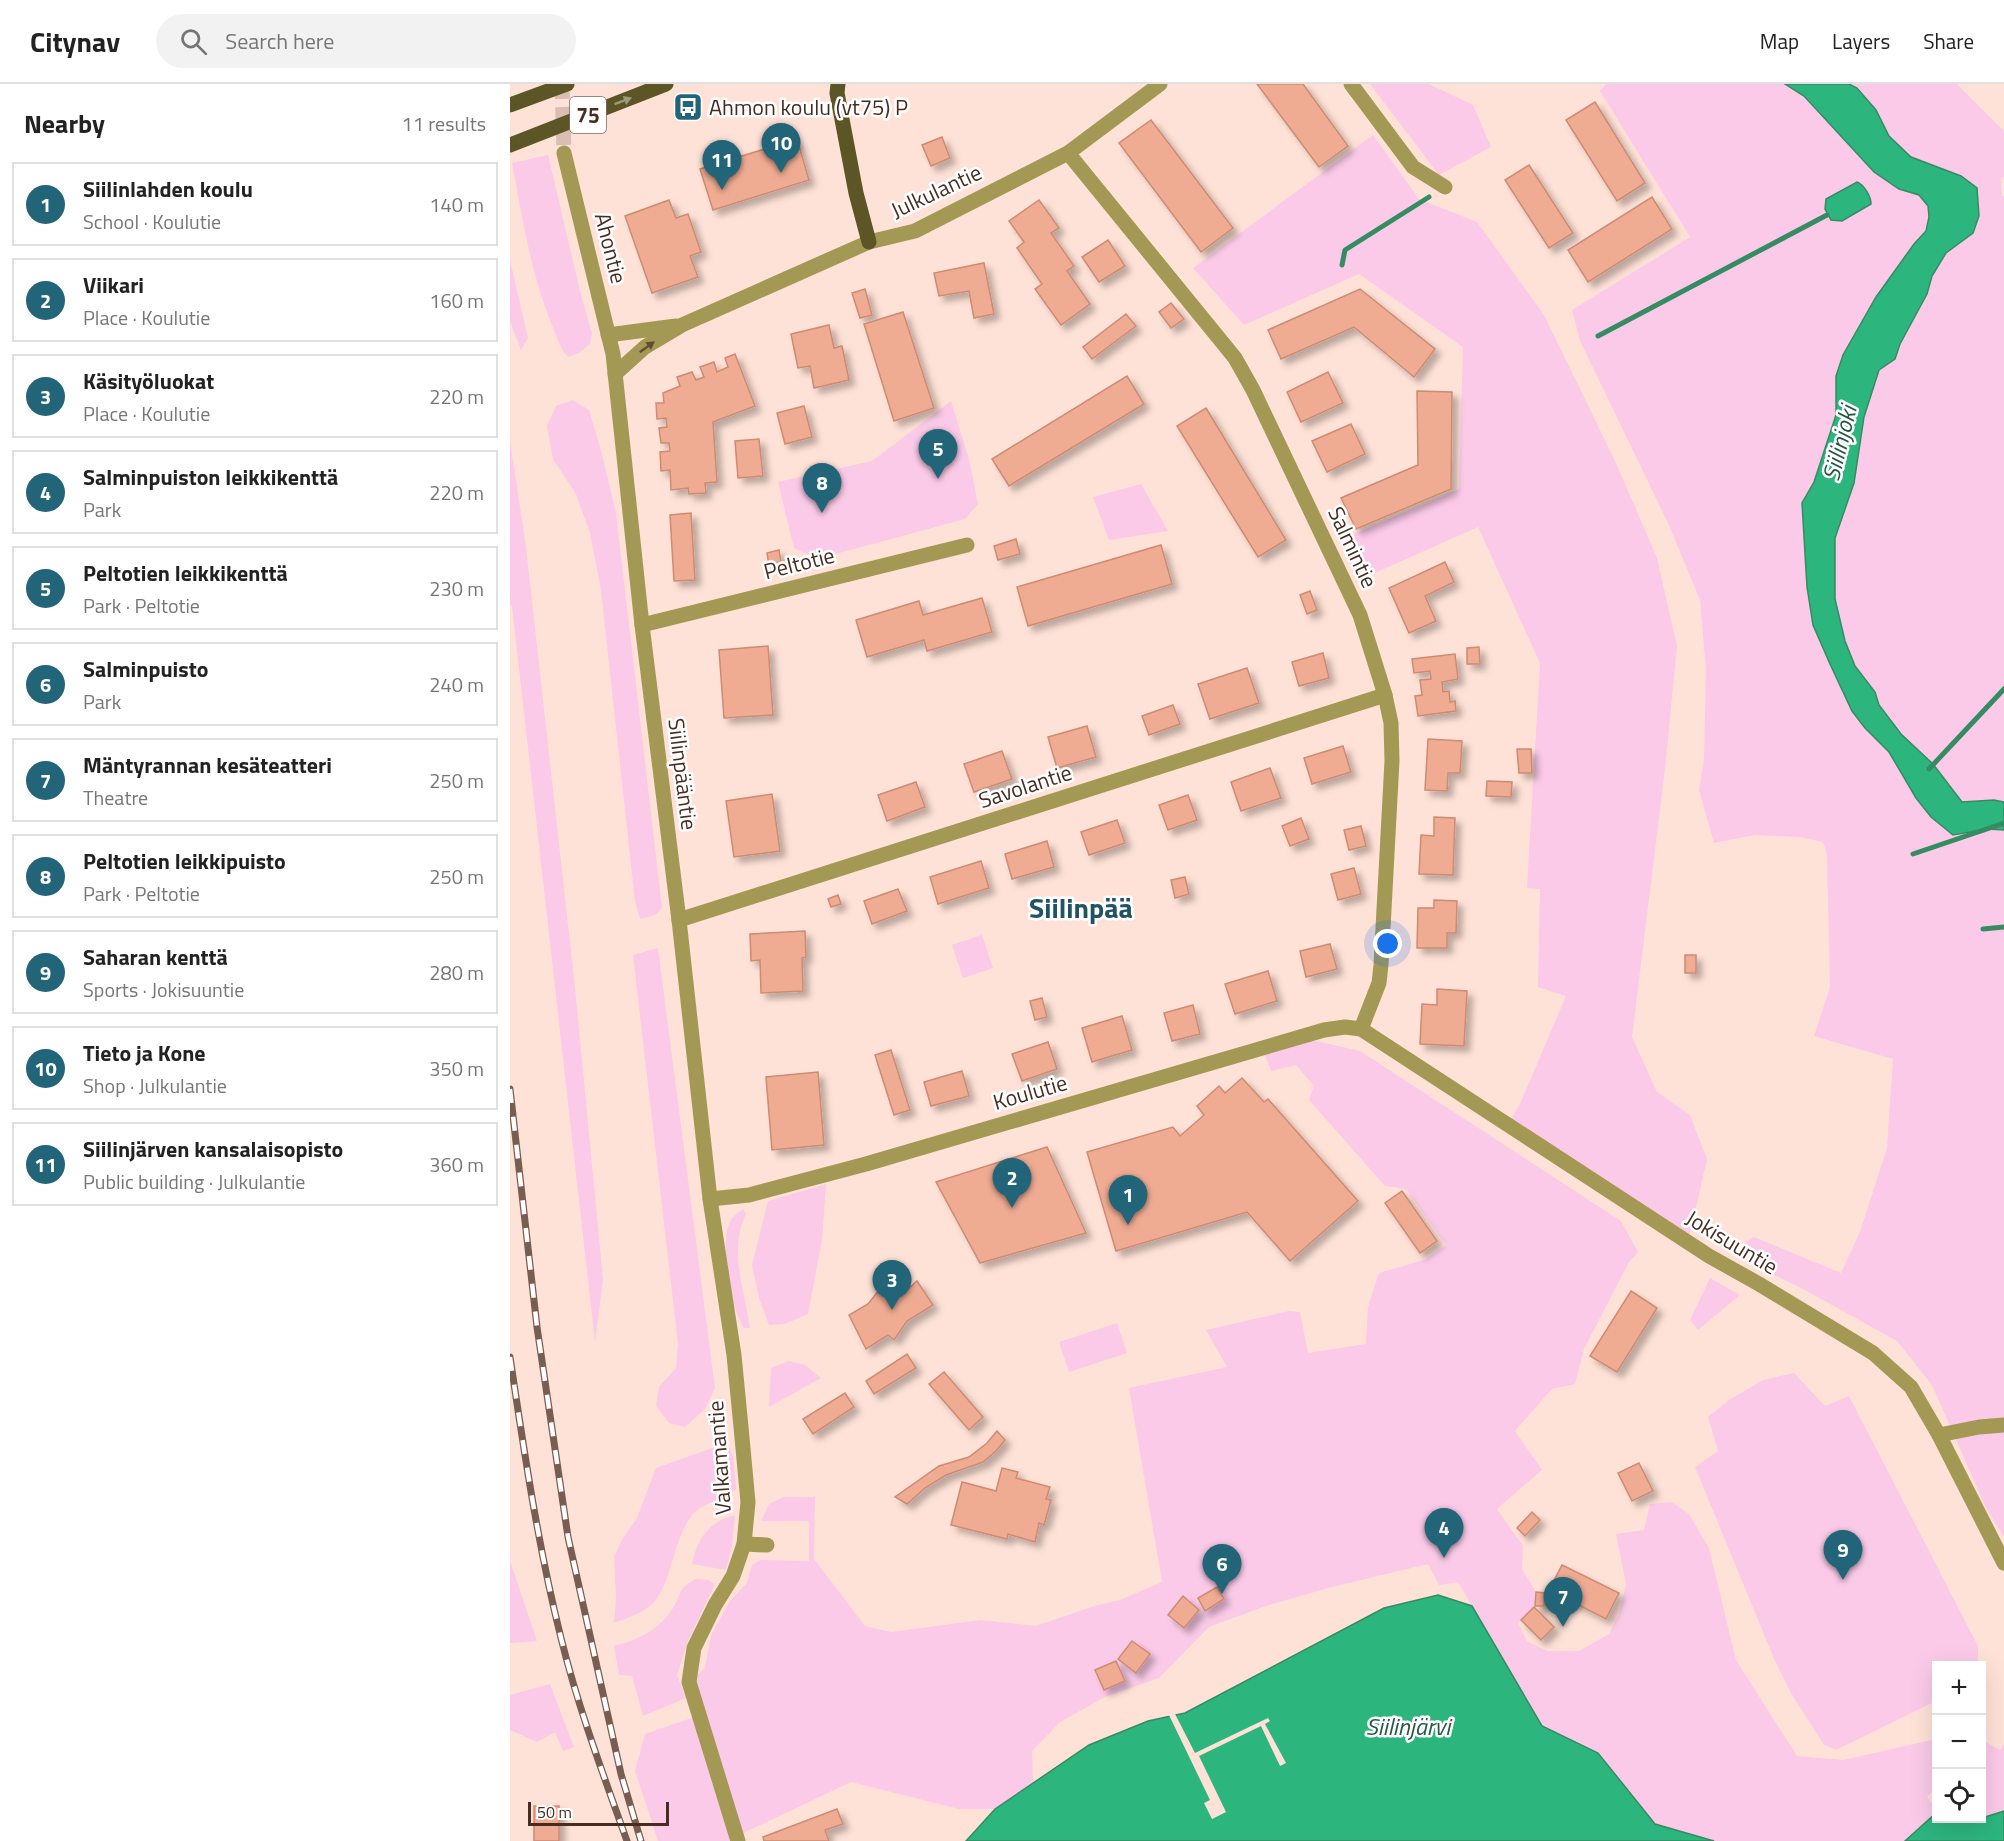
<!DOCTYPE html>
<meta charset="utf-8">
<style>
body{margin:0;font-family:"Titillium Web",sans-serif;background:#f2f2f2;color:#222}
.controls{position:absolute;right:18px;bottom:18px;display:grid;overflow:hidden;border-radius:0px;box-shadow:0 6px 24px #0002}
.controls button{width:54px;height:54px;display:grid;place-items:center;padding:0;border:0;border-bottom:2px solid #e0e0e0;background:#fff;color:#222;font:30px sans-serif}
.scale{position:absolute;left:18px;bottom:15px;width:141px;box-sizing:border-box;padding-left:6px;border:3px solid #472c22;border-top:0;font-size:16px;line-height:21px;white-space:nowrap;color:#472c22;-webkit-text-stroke:4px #fff;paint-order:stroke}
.you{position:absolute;left:878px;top:860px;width:21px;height:21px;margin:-15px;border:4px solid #fff;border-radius:50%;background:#1a73e8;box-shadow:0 0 0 9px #1a73e833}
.badge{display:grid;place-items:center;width:39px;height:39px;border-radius:50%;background:#226478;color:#fff;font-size:20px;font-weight:700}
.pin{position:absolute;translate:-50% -50px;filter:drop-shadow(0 2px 3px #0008)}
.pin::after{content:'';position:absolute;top:32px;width:21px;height:18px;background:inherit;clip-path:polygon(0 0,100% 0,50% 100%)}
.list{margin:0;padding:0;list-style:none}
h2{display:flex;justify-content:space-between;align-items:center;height:78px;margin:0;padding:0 24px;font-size:26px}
h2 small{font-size:20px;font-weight:400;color:#767676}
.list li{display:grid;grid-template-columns:39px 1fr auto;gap:18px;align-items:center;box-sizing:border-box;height:84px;margin:0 12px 12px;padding:0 12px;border:2px solid #e0e0e0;border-radius:0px}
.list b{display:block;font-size:22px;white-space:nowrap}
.list p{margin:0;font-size:20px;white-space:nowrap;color:#767676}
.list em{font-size:20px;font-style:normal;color:#767676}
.icon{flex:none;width:33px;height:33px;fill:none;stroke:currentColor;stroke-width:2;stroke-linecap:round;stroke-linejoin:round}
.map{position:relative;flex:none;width:1494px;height:1757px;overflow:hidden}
header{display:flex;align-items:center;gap:36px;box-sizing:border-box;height:84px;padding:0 30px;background:#fff;border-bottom:2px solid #e0e0e0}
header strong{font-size:28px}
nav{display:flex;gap:33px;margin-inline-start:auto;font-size:21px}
.search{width:420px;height:54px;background:#f2f2f2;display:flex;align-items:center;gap:15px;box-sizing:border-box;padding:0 21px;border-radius:33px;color:#767676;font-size:22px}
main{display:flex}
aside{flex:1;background:#fff}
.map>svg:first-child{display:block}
.green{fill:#fbcae8}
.water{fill:#2db57e;stroke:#358c62;stroke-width:1.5}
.pier{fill:#ffe2d7}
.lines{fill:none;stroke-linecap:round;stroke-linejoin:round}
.stream{stroke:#358c62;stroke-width:5}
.building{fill:#f0ac93;stroke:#cd8b73;stroke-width:1.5;filter:url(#shadow)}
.minor-tunnel{stroke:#dabeb3;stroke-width:15;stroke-dasharray:15 8;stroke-linecap:butt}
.minor{stroke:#a39954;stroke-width:15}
.primary{stroke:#5c5525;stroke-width:15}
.rail-casing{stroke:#785d52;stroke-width:7}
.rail{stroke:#fff;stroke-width:4.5;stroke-dasharray:14;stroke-linecap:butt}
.oneway{fill:#9d997c}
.oneway2{fill:#634d31}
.labels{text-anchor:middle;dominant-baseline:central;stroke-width:5;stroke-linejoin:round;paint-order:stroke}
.shield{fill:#fff;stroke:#7e6b64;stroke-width:1.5}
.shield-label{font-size:21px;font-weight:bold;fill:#472c22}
.poi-label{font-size:22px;fill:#472c22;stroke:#fff;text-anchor:start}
.street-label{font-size:22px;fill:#472c22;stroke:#fff}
.water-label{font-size:24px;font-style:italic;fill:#275942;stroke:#fff}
.district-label{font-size:28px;font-weight:bold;fill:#205363;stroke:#fff}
</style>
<header>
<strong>Citynav</strong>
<div class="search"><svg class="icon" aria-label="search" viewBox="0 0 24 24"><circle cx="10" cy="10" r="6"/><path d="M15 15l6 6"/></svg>Search here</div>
<nav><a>Map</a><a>Layers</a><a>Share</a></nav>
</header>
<main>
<aside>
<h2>Nearby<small>11 results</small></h2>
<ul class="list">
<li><span class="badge">1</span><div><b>Siilinlahden koulu</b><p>School · Koulutie</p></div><em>140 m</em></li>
<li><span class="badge">2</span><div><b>Viikari</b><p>Place · Koulutie</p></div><em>160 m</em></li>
<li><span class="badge">3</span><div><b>Käsityöluokat</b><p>Place · Koulutie</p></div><em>220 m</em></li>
<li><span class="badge">4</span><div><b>Salminpuiston leikkikenttä</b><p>Park</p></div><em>220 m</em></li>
<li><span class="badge">5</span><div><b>Peltotien leikkikenttä</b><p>Park · Peltotie</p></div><em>230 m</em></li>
<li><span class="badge">6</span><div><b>Salminpuisto</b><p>Park</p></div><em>240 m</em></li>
<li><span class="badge">7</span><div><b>Mäntyrannan kesäteatteri</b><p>Theatre</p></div><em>250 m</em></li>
<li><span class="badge">8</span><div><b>Peltotien leikkipuisto</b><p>Park · Peltotie</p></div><em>250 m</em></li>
<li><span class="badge">9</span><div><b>Saharan kenttä</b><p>Sports · Jokisuuntie</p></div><em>280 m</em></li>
<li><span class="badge">10</span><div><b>Tieto ja Kone</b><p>Shop · Julkulantie</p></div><em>350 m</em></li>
<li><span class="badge">11</span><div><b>Siilinjärven kansalaisopisto</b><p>Public building · Julkulantie</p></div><em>360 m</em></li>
</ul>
</aside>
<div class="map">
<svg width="1494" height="1757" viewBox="0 0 1494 1757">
<defs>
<filter id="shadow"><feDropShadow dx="5.5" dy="5.5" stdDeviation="3" flood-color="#0004"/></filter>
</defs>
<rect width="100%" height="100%" fill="#ffe2d7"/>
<g class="green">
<path d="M860 0H919L963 21 981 63 929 91Z"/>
<path d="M1096 0H1275L1294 12 1364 88 1389 105 1409 111 1418 122 1419 133 1416 147 1404 160 1366 213 1326 292V331L1304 398 1292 419 1297 503 1355 644 1379 668 1406 714 1421 733 1443 751 1478 745 1494 747V1453L1476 1424 1422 1301 1387 1257 1293 1205 1230 1174 1234 1159 1244 1153 1331 1189 1350 1148 1377 1064 1383 975 1304 952 1320 903 1317 770 1313 758 1289 753 1245 751 1204 759 1189 706 1194 674 1196 585 1190 516 1158 439 1070 257 1062 226 1180 153 1090 7Z"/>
<path d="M1339 0H1447L1494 47V93L1491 94 1492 112H1494V718L1484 716 1452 718 1423 680 1391 650 1369 621 1365 608 1345 582 1335 557 1325 515V454L1344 399 1354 333 1369 286 1385 275 1390 260 1417 210 1422 192 1436 169 1463 149 1467 104 1451 92 1401 73 1379 52 1366 26 1347 4Z"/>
<path d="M863 51 909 115 967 138 1034 231 1106 379 1147 474 1167 562 1155 685 1122 953 1147 1008 1180 1031 1197 1075 1178 1158 997 1041 1010 1020 1056 912 1028 903 1030 805 1017 804 1030 579 968 443 847 497 830 456 949 405 953 263 849 190 734 241 683 184Z"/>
<path d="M38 71 71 211 82 249 80 260 69 269 58 273C49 263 45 248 40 236 20 185 12 132 2 79Z"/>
<path d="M0 176 18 254 11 266 0 237Z"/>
<path d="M63 316 79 326 92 370 106 429 152 824 145 831 130 835 125 818 91 506 80 449 66 410 43 375 37 342 46 322Z"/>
<path d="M441 317 459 375 468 420 455 435 307 475 284 464 268 398 362 377Z"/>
<path d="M0 357 16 463 65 903 93 1196 85 1258 2 522 0 521Z"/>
<path d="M631 400 658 447 599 456 583 413Z"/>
<path d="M472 851 483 884 453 894 442 861Z"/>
<path d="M148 864 205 1304 195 1325 175 1343 159 1339 146 1322 149 1303 166 1284 168 1260 123 871Z"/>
<path d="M802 956 850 967 1111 1137 1128 1168 1119 1178 1074 1265 1065 1300 1042 1305 1005 1347 1032 1386 987 1425 1013 1462 1012 1485 1026 1508 1025 1522 1008 1539 1017 1557 1037 1567H1069L1099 1550 1109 1530 1116 1500 1106 1450 1134 1446 1140 1420 1162 1418 1179 1430 1199 1464 1226 1576 1287 1672 1333 1676 1426 1655V1704L1417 1713 1426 1724V1729L1395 1757H1204L1145 1740 1088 1669 1032 1642 948 1498 929 1501 918 1480 822 1503 756 1522 699 1543 649 1594 595 1613 550 1638 522 1667 523 1698 485 1725H449L341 1698 227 1752 228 1757H148L125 1687 135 1650 190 1631 179 1598 195 1584 201 1551 220 1517 237 1499 242 1481 250 1476 299 1477V1437H251L259 1420 274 1413H305L304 1475 355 1542 381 1548 471 1536 526 1542 584 1522 610 1516 652 1498 619 1304 717 1283 696 1246 779 1227 790 1228 798 1269 856 1260 858 1223 869 1189 914 1176 936 1161 896 1105 875 1102 799 1016 804 1002 786 981 761 987 755 971Z"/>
<path d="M316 1100 312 1156 298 1230 275 1240 259 1241 249 1214 242 1181 258 1117Z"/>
<path d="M233 1125 236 1130C218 1165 235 1208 240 1244H234C220 1222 209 1161 220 1138 222 1132 229 1129 233 1125Z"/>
<path d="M1200 1194 1230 1211 1188 1246 1180 1236Z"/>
<path d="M607 1239 617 1269 559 1288 549 1258Z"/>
<path d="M279 1277 295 1281 311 1294 259 1323 261 1284Z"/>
<path d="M1284 1289 1315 1322 1339 1312 1468 1562V1581L1426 1582V1617L1326 1666 1314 1661 1281 1609 1265 1577 1185 1383 1208 1367 1198 1333 1219 1316 1253 1296Z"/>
<path d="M205 1363H219L223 1372 226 1405C214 1417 193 1418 182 1431 162 1458 163 1494 145 1517 135 1529 117 1534 104 1539L106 1513 104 1473 112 1456 127 1434 146 1384Z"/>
<path d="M225 1431 222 1462 216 1486 182 1480C187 1454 200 1437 225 1431Z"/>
<path d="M0 1477 27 1557 0 1559Z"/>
<path d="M185 1495 198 1496 205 1500 178 1557 167 1591 176 1614 133 1632 122 1592 109 1591 104 1562C128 1556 149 1546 163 1524 173 1508 166 1507 185 1495Z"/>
<path d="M40 1600 64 1663 53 1667 45 1648 27 1658 0 1646V1611Z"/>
<path d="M1472 1656 1490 1666 1494 1660V1727L1472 1734Z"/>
</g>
<g class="water">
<path d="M1275 0H1339L1347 4 1366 26 1379 52 1401 73 1451 92 1467 104 1469 132 1463 149 1436 169 1422 192 1417 210 1390 260 1385 275 1369 286 1354 333 1344 399 1325 454V515L1335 557 1345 582 1365 608 1369 621 1391 650 1423 680 1452 718 1484 716 1494 718V746L1477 745 1443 751 1421 733 1406 714 1379 668 1355 644 1342 627 1320 580 1303 541 1297 503 1292 419 1304 398 1326 331V292L1333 271 1366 213 1404 160 1416 147 1419 133 1418 122 1409 111 1389 105 1364 88 1294 12Z"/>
<path d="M1347 98C1354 101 1361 112 1361 120L1332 137 1321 136 1315 125 1316 115Z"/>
<path d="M928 1511 962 1522 1032 1642 1088 1669 1145 1740 1204 1757H456L485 1725 579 1661 638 1637 675 1629 874 1524Z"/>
<path d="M1494 1727V1757H1395L1426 1729V1734H1472Z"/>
</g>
<path class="pier" d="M664 1628 685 1669 758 1634 760 1637 755 1640 776 1679 770 1682 751 1642 689 1672 716 1728 702 1735 694 1719 700 1716 658 1629Z"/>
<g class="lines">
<g class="stream">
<path d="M832 181 835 166 919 113"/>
<path d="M1088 252 1317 131"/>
<path d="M1419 685 1494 605"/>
<path d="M1403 770 1494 739"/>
<path d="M1473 845 1494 843"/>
</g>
</g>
<g class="building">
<path d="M747 0H793L838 62 809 83Z"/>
<path d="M1085 18 1135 99 1107 117 1056 36Z"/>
<path d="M641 36 723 144 691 168 609 59Z"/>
<path d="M432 53 440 74 421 82 412 61Z"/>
<path d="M287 55 299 96 203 126 190 85Z"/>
<path d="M1019 81 1063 149 1039 164 995 96Z"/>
<path d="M1142 113 1162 145 1078 198 1058 166Z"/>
<path d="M159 116 166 134 178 130 191 168 180 172 188 193 142 209 115 132Z"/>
<path d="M529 116 549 144 541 149 564 182 557 187 580 220 551 241 525 205 532 200 507 164 514 158 499 137Z"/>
<path d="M598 156 615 182 589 198 572 173Z"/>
<path d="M474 179 484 230 464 234 459 207 429 212 424 189Z"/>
<path d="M355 205 362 231 350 234 342 209Z"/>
<path d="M850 205 925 265 904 293 844 243 771 275 758 246Z"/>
<path d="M661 219 674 235 661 244 649 228Z"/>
<path d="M393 228 424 324 384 337 354 240Z"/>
<path d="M616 230 626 242 582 275 573 263Z"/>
<path d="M319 241 324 264 332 262 339 296 304 304 300 282 288 284 281 250Z"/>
<path d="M225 270 245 322 203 338 207 398 195 399 196 409 179 410 178 404 161 406 160 386 151 387 150 368 160 367 159 359H151L149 344 157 343 156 334 147 335 146 319H154L153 309 170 302 167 293 182 288 186 296 194 293 190 283 204 278 207 288 218 283 215 274Z"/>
<path d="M818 288 833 319 791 338 777 308Z"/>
<path d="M617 292 634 320 499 402 482 375Z"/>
<path d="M907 307 942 308 941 405 846 445 831 414 908 381Z"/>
<path d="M294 322 302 353 275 360 267 329Z"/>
<path d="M696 324 776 456 748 473 667 342Z"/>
<path d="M841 340 855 370 817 388 802 357Z"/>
<path d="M249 355 253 392 228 394 225 357Z"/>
<path d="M181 429 185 496 164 497 160 431Z"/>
<path d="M506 455 510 470 488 476 484 462Z"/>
<path d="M651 461 662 500 518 542 507 503Z"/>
<path d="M269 466 271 478 259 481 257 469Z"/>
<path d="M935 478 944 498 915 512 926 537 899 549 879 504Z"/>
<path d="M800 507 807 526 797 530 790 511Z"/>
<path d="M472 514 482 548 417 567 414 556 357 573 346 536 409 517 413 531Z"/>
<path d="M258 562 263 631 214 634 209 566Z"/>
<path d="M969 563 970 580H957V564Z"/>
<path d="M813 569 819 594 789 602 782 578Z"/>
<path d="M945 570 948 595 932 598 933 608 939 607 940 618 945 617 946 627 908 632 905 612 912 611 910 596 921 595 920 587 904 589 902 575Z"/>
<path d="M737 584 749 619 700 635 688 600Z"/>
<path d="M663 621 670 640 639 651 632 632Z"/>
<path d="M577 642 586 673 547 684 538 653Z"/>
<path d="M918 655 952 657 950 689H938L937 707 915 706Z"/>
<path d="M833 662 841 688 802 700 794 674Z"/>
<path d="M1007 665H1021L1022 689H1009Z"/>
<path d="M492 667 502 695 464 708 454 680Z"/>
<path d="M760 684 771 714 731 727 721 698Z"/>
<path d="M977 697 1002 698 1001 713 976 712Z"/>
<path d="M406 698 415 723 377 737 368 711Z"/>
<path d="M262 710 270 767 224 773 216 717Z"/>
<path d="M678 711 687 736 658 746 649 721Z"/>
<path d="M924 733 945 734 943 791 909 790 911 751 924 752Z"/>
<path d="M791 734 799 755 780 762 772 742Z"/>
<path d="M607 736 615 759 579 771 571 748Z"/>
<path d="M851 742 856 762 839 766 834 746Z"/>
<path d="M537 757 544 783 502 795 495 770Z"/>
<path d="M471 777 479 804 428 820 420 793Z"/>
<path d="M844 784 851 810 828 816 821 790Z"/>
<path d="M675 793 679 810 665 814 661 796Z"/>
<path d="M388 805 397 827 362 840 354 817Z"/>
<path d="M328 811 331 820 321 823 318 815Z"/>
<path d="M924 816 947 817 946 849H937V864H907L908 824H924Z"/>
<path d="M295 847 296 873 292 874 293 907 251 909 250 876 241 877 240 850Z"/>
<path d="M820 860 827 885 796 893 790 867Z"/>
<rect x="1175" y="871" width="11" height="18"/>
<path d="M758 887 767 917 725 930 715 900Z"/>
<path d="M927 905 957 907 954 962 910 960 912 920 927 921Z"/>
<path d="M532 914 537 933 525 936 520 917Z"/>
<path d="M683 921 690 950 662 957 654 929Z"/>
<path d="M612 932 622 966 582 978 572 944Z"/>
<path d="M538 958 547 985 512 997 502 970Z"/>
<path d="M381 966 400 1026 384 1031 365 971Z"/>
<path d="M452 987 459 1012 421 1022 414 998Z"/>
<path d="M308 988 314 1061 262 1066 256 993Z"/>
<path d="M732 994 754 1018 758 1015 848 1117 780 1177 737 1128 606 1167 577 1068 663 1043 670 1052 694 1031 687 1022 709 1002 715 1009Z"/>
<path d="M537 1063 576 1149 470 1179 426 1098Z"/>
<path d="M892 1107 927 1157 910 1169 875 1119Z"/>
<path d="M380 1192 396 1207 407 1197 423 1221 397 1237 384 1256 378 1251 356 1265 339 1231 358 1220Z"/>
<path d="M1121 1207 1147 1224 1107 1288 1080 1272Z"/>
<path d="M397 1270 406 1284 364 1310 356 1297Z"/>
<path d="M434 1288 473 1333 459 1346 419 1300Z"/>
<path d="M335 1309 344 1323 303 1350 293 1335Z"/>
<path d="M487 1347 495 1356 486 1367 473 1378 436 1391 415 1404 397 1420 385 1413 429 1382 459 1373 477 1359Z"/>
<path d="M1129 1379 1143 1407 1122 1417 1108 1389Z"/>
<path d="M492 1384 508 1388 506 1394 540 1403 536 1415 541 1416 534 1441 529 1439 525 1458 498 1450 497 1455 441 1441 452 1398 486 1407Z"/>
<path d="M1022 1428 1030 1436 1015 1452 1007 1444Z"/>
<path d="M1052 1481 1109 1509 1096 1535 1039 1506Z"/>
<path d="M707 1503 714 1515 695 1527 688 1514Z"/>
<path d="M1026 1508 1035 1509 1034 1522H1025Z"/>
<path d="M673 1512 689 1526 674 1544 658 1531Z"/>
<path d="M1024 1523 1044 1543 1031 1556 1011 1536Z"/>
<path d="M622 1557 640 1570 626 1589 608 1575Z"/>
<path d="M606 1577 615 1597 594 1606 585 1586Z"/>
<rect x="24" y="1722" width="25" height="35"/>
<path d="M327 1725 333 1740 315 1746 319 1757H254L253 1753Z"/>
</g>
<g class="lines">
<path class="minor-tunnel" d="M52 0 54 69"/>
<g class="minor">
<path d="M841 0 903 83 935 103"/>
<path d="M54 69 103 270 132 541 169 836 200 1115 224 1271 231 1343 238 1418 234 1460 223 1492 205 1521 184 1564 179 1598 228 1757"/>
<path d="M558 69 725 274 743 306 850 531 875 611 881 639 882 677 871 881 869 899 851 945"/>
<path d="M98 251 166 242"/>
<path d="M105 290 135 263 172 241 359 158 405 147 558 69 650 0"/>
<path d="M132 541 457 461"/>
<path d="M169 836 875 611"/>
<path d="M200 1115 239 1111 356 1080 814 946 835 943 851 945 1199 1172 1249 1200 1363 1269 1401 1303 1429 1351 1494 1479"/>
<path d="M1429 1351 1469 1343 1494 1341"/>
<path d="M234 1460 257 1461"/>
</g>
<g class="primary">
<path d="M328 0 327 9 346 109 359 158"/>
<path d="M0 21 57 0"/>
<path d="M0 61 156 0"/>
</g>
<g class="rail-casing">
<g id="rail">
<path d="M0 1005 27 1243 58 1453 111 1690 131 1757"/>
<path d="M0 1273C14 1367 28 1462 51 1554 68 1623 93 1690 117 1757"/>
</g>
</g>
<use href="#rail" class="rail"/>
</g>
<defs><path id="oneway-solid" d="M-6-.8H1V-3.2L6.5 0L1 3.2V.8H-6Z" transform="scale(1.5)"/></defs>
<use class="oneway" href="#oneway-solid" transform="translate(113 17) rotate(-21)"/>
<use class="oneway2" href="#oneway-solid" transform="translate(137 263) rotate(-36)"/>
<defs>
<g id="bus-square" transform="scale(1.5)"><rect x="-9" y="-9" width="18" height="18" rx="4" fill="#226478" stroke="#fff"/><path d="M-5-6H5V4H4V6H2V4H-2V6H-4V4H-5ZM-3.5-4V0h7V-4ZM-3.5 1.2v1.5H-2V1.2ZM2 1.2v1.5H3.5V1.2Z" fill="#fff"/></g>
</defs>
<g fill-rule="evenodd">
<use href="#bus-square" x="178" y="23"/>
</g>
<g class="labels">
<rect class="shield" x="60" y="13" width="36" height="36" rx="4.5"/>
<g class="shield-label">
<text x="78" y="31">75</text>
</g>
<g class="poi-label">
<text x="199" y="23">Ahmon koulu (vt75) P</text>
</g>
<g class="street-label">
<text transform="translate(426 107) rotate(-25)">Julkulantie</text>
<text transform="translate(101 164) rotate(76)">Ahontie</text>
<text transform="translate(843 463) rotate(65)">Salmintie</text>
<text transform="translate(289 479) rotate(-14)">Peltotie</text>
<text transform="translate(173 690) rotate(83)">Siilinpääntie</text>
<text transform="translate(515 702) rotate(-18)">Savolantie</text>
<text transform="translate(520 1008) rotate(-16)">Koulutie</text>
<text transform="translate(1222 1158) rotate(31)">Jokisuuntie</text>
<text transform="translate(209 1374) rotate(-94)">Valkamantie</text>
</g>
<g class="water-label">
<text transform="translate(1329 359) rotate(-76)">Siilinjoki</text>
<text x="898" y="1642">Siilinjärvi</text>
</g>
<g class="district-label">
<text x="571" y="823">Siilinpää</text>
</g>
</g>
</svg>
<div class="controls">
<button>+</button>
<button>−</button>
<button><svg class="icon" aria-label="locate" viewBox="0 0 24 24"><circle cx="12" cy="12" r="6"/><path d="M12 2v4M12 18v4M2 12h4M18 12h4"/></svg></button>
</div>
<div class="scale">50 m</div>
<div class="you"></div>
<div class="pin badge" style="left:618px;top:1141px">1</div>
<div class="pin badge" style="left:502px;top:1124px">2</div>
<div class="pin badge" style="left:382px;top:1226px">3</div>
<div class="pin badge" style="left:934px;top:1474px">4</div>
<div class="pin badge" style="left:428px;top:395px">5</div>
<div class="pin badge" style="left:712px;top:1510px">6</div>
<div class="pin badge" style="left:1053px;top:1543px">7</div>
<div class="pin badge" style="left:312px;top:429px">8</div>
<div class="pin badge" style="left:1333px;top:1496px">9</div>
<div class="pin badge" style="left:271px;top:89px">10</div>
<div class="pin badge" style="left:212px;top:106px">11</div>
</div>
</main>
